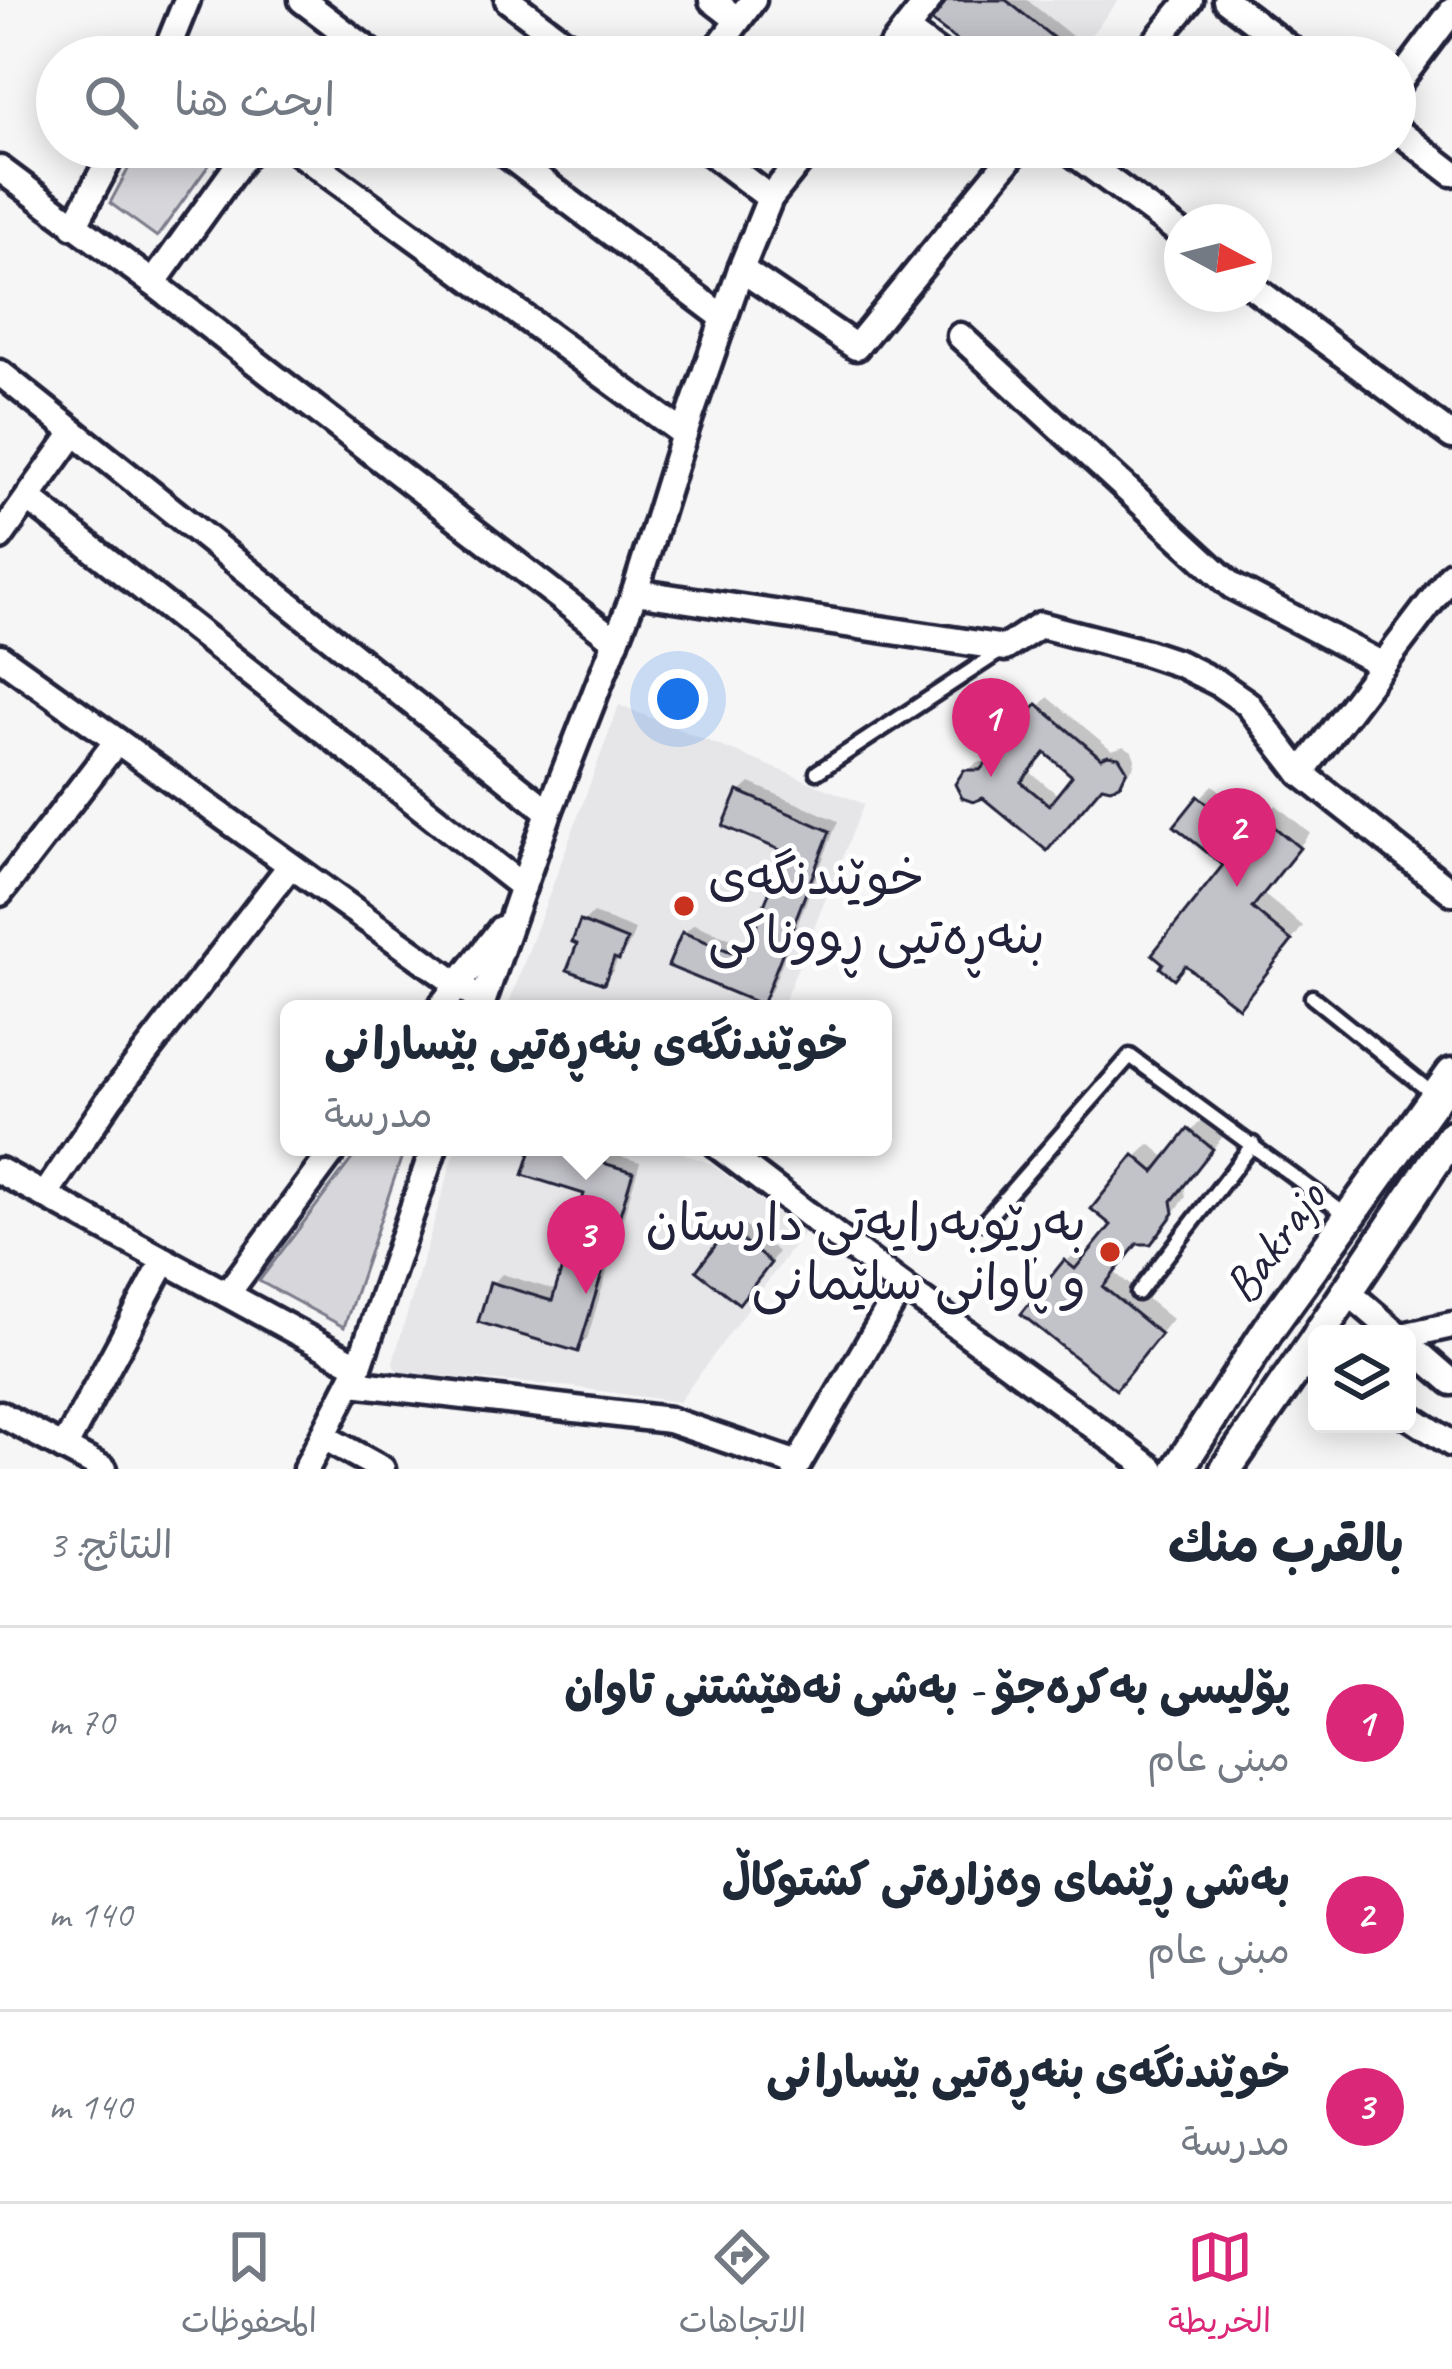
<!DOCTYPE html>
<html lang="ar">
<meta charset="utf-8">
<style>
body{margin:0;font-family:Caveat,"Playpen Sans Arabic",sans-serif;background:#f6f6f7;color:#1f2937;direction:rtl}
.controls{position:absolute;right:36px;bottom:36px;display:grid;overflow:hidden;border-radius:18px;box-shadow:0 6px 30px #0003}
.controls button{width:108px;height:108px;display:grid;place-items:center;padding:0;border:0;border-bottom:3px solid #e0e1e3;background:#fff;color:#1f2937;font:60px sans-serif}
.compass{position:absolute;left:1164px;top:204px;width:108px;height:108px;border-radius:50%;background:#fff;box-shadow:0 6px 30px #0003;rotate:97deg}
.you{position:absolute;left:678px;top:699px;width:42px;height:42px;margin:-30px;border:9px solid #fff;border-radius:50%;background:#1a73e8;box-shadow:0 0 0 18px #1a73e833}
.badge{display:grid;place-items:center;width:78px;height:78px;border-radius:50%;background:#db2777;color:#fff;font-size:39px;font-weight:700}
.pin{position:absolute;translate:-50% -99px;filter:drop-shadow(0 3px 6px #0008)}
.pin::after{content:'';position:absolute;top:63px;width:42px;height:36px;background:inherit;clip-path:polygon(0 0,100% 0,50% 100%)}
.popup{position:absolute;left:280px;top:1000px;width:612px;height:156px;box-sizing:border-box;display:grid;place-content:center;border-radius:18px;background:#fff;filter:drop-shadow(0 3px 9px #0005);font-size:39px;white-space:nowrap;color:#747a83}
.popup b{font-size:45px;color:#1f2937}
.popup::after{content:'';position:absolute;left:50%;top:100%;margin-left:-24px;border:24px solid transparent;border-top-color:#fff}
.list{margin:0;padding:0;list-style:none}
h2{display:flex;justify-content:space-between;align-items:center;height:156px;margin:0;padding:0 48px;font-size:51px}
h2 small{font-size:39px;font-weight:400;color:#747a83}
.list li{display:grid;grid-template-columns:78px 1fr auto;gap:36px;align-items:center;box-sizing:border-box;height:192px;padding:0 48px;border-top:3px solid #e0e1e3}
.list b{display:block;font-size:45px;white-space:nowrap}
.list p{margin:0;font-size:39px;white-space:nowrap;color:#747a83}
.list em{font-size:39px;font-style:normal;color:#747a83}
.icon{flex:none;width:66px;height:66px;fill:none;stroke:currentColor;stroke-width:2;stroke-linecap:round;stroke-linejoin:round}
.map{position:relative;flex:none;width:1452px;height:1469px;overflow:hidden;direction:ltr}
.search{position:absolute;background:#fff;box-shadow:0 6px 30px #0003;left:36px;right:36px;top:36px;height:132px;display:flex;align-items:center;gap:30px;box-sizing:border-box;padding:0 42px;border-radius:66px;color:#747a83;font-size:45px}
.sheet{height:732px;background:#fff}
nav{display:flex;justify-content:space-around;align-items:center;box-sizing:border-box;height:168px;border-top:3px solid #e0e1e3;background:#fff;font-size:33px;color:#747a83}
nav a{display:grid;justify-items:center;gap:6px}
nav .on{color:#db2777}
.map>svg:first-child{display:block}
.built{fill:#e6e6e9}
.green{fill:#d7d7db;stroke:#7c7c8b;stroke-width:3}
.shadow{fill:#0003;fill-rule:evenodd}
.building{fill:#c2c2c9;stroke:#22223b;stroke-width:3;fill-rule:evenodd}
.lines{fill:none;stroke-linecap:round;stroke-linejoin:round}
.service-casing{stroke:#22223b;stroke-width:21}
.minor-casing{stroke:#22223b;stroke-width:33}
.tertiary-casing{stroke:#22223b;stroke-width:39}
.service{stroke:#fff;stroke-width:12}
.minor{stroke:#fff;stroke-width:24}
.tertiary{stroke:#fff;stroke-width:30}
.poi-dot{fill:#c8321e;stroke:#fff;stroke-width:4.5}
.labels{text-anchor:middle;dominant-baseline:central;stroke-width:10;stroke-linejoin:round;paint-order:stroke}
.poi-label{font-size:51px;fill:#22223b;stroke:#fff;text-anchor:start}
.street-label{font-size:51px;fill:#22223b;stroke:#fff}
</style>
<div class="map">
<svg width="1452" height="1469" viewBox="0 0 1452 1469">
<rect width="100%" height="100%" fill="#f6f6f7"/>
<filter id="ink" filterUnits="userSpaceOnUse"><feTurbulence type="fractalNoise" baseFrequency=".00833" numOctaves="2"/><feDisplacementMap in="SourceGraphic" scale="24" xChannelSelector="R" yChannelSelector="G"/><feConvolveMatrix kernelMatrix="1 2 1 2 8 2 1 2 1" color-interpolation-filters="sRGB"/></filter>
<g filter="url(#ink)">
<g class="built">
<path d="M947 0H1119L1073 57H978L931 21Z"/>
<path d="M619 705 864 804 781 1009H507Z"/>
<path d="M456 1147H667L709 1163 804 1232 679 1402 573 1387 402 1373 395 1369 393 1362Z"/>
</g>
<g class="green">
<path d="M140 147H222L157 237 110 203Z"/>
<path d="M361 1147H405L344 1327 259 1281Z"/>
</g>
<g class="shadow">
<path d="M951 0H1027L1082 44 1072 57H983L935 20Z"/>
<path d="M1048 697 1112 750 1124 746 1132 751 1135 759 1133 768 1122 779 1103 783 1057 838 967 772 977 762H992ZM1045 750 1076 775 1059 796 1029 771Z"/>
<path d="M750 783 838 821 771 991 762 1001 684 933 694 924 751 947 789 851 740 792Z"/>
<path d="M1213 785 1260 823 1276 805 1310 833 1263 894 1303 926 1252 991 1227 865 1200 798Z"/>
<path d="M593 913 635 930 628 947 619 956 613 971 603 980 583 923Z"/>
<path d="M1203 1118 1224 1135 1184 1185 1186 1197 1164 1226 1150 1241H1139L1114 1272 1172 1319 1128 1373 1066 1262 1079 1249 1089 1257 1115 1225 1136 1157 1150 1144 1168 1159Z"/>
<path d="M535 1147H590L640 1162 587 1339 577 1349 493 1284 502 1274 558 1291 588 1192Z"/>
<path d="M740 1222 778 1252 748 1291 731 1231Z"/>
</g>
<g class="building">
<path d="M947 0H1006L1075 55 978 57 931 21Z"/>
<path d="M1037 704 1101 758 1108 755 1119 757 1127 770 1120 785 1110 788 1102 786 1047 851 983 798 973 802 962 798 955 784 964 770H980ZM1045 753 1072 776 1049 805 1021 782Z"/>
<path d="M738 791 830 831 762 1005 668 966 682 932 744 957 785 852 723 826Z"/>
<path d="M1198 796 1246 835 1261 816 1300 848 1252 908 1292 941 1239 1008 1185 965 1174 979 1160 968 1163 963 1152 954 1223 865 1174 826Z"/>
<path d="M580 921 627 940 619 960 614 958 604 984 567 970 577 944 572 942Z"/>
<path d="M1188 1129 1213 1149 1172 1201 1174 1213 1151 1244H1137L1103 1287 1161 1334 1116 1390 1021 1314 1064 1260 1075 1269 1111 1225 1091 1209 1134 1155 1154 1172Z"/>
<path d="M532 1147H551L633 1172 578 1352 478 1322 490 1282 552 1301 584 1194 523 1175Z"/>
<path d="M728 1229 771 1263 739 1304 696 1271Z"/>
</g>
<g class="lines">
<g class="service-casing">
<g id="service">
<path d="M817 772 1004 649"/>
<path d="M1312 997 1433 1094"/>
<path d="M984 1222 1130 1056 1349 1217"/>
<path d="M1138 1293 1253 1144"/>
</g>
</g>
<g class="minor-casing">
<g id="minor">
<path d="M302 0 377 57"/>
<path d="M508 0 584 57"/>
<path d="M712 0 738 20"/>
<path d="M1226 0 1301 57"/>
<path d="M906 30 943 57"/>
<path d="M164 57 187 0"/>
<path d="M711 57 753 0"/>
<path d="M884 57 929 0"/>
<path d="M1143 57 1190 0"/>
<path d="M1395 87 1452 11"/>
<path d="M1395 129 1452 173"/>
<path d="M291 147 684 434"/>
<path d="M497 147 724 318"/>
<path d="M703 147 770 198"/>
<path d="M1065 147 1182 234"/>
<path d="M0 169 153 283 616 641"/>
<path d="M74 226 116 147"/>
<path d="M741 269 856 347 1019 147"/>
<path d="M153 283 251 147"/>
<path d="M1254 288 1452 436"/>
<path d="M960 336 1232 586 1383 665"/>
<path d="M0 373 549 812"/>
<path d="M28 498 523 887"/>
<path d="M0 537 74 433"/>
<path d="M635 592 1005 648 1040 625 1144 652 1180 664 1218 683 1247 703 1301 773 1452 892"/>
<path d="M0 657 482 1002"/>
<path d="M1301 773 1452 574"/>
<path d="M0 893 117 741"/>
<path d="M439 1009 501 929"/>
<path d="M480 1009 549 812 635 592 684 434 741 269 770 198 811 147"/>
<path d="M719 1147 902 1286 1152 1469"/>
<path d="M0 1171 359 1366"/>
<path d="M45 1195 109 1100 290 866"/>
<path d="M1348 1292 1397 1334"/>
<path d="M227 1294 336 1147"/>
<path d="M1407 1335 1452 1325"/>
<path d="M1407 1343 1452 1382"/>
<path d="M352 1383 669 1420 798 1464"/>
<path d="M0 1414 104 1469"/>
<path d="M1407 1415 1452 1444"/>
<path d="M324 1437 382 1469"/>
<path d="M64 1448 165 1260"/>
<path d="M306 1469 359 1366 434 1147"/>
<path d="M795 1469 902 1286"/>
</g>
</g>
<g class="tertiary-casing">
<g id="tertiary">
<path d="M1319 1334 1452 1136"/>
<path d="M1178 1469 1272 1324 1452 1074"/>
<path d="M1226 1469 1317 1338"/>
</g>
</g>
<use href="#service" class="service"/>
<use href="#minor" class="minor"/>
<use href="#tertiary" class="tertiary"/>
</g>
</g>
<g class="poi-dot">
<circle cx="684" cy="906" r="12"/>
<circle cx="1110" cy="1252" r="12"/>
</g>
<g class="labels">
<g class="poi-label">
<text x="708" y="877">خوێندنگەی<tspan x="708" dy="59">بنەڕەتیی ڕووناکی</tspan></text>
<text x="1086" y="1223" text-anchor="end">بەڕێوبەرایەتی دارستان<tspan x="1086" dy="59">و پاوانی سلێمانی</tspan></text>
</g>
<g class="street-label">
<text transform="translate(1274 1242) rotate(-54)">Bakrajo</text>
</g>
</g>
</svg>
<div class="controls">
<button><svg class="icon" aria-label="layers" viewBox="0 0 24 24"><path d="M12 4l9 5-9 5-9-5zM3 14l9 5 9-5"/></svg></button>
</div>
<svg class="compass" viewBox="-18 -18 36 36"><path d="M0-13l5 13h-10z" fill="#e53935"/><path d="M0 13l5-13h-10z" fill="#747a83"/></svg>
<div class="you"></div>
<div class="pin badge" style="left:991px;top:777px">1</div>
<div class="pin badge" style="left:1237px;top:887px">2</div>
<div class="pin badge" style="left:586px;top:1294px">3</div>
<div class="popup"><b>خوێندنگەی بنەڕەتیی بێسارانی</b>مدرسة</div>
<div class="search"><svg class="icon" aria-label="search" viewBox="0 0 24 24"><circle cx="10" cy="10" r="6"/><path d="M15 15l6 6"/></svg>ابحث هنا</div>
</div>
<section class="sheet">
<h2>بالقرب منك<small>النتائج: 3</small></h2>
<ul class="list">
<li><span class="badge">1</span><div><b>پۆلیسی بەکرەجۆ - بەشی نەهێشتنی تاوان</b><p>مبنى عام</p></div><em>70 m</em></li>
<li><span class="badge">2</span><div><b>بەشی ڕێنمای وەزارەتی کشتوکاڵ</b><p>مبنى عام</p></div><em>140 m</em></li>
<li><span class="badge">3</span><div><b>خوێندنگەی بنەڕەتیی بێسارانی</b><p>مدرسة</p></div><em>140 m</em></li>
</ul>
</section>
<nav>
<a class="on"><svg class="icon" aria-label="map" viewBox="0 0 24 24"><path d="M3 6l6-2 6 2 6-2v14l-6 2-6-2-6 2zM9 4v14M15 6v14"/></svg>الخريطة</a>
<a><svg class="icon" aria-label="directions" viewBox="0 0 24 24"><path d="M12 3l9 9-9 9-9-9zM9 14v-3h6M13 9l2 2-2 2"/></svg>الاتجاهات</a>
<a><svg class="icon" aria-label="saved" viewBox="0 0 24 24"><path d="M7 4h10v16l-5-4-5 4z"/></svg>المحفوظات</a>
</nav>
